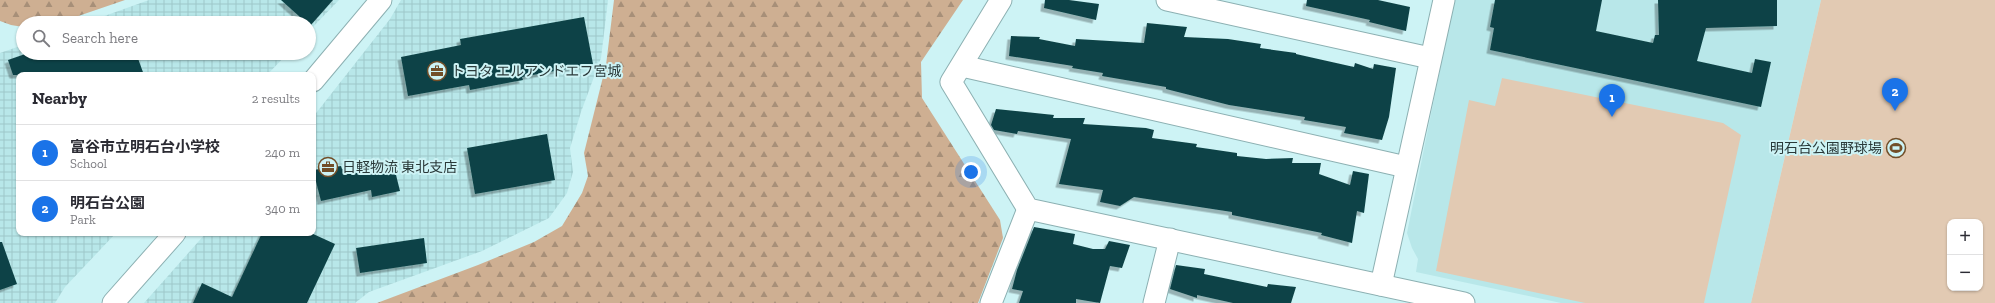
<!DOCTYPE html>
<meta charset="utf-8">
<style>
body{margin:0;font-family:"Zilla Slab","Noto Sans JP",serif;background:#f7f7f7;color:#2b2b33}
.controls{position:absolute;right:12px;bottom:12px;display:grid;overflow:hidden;border-radius:8px;box-shadow:0 1px 3px #0004}
.controls button{width:36px;height:36px;display:grid;place-items:center;padding:0;border:0;border-bottom:1px solid #e1e1e2;background:#fff;color:#2b2b33;font:20px sans-serif}
.you{position:absolute;left:971px;top:172px;width:14px;height:14px;margin:-10px;border:3px solid #fff;border-radius:50%;background:#1a73e8;box-shadow:0 0 0 6px #1a73e833}
.badge{display:grid;place-items:center;width:26px;height:26px;border-radius:50%;background:#1a73e8;color:#fff;font-size:13px;font-weight:700}
.pin{position:absolute;translate:-50% -33px;filter:drop-shadow(0 1px 2px #0008)}
.pin::after{content:'';position:absolute;top:21px;width:14px;height:12px;background:inherit;clip-path:polygon(0 0,100% 0,50% 100%)}
.list{margin:0;padding:0;list-style:none}
h2{display:flex;justify-content:space-between;align-items:center;height:52px;margin:0;padding:0 16px;font-size:17px}
h2 small{font-size:13px;font-weight:400;color:#7c7c81}
.list li{display:grid;grid-template-columns:26px 1fr auto;gap:12px;align-items:center;box-sizing:border-box;height:56px;padding:0 16px;border-top:1px solid #e1e1e2}
.list b{display:block;font-size:15px;white-space:nowrap}
.list p{margin:0;font-size:13px;white-space:nowrap;color:#7c7c81}
.list em{font-size:13px;font-style:normal;color:#7c7c81}
.icon{flex:none;width:22px;height:22px;fill:none;stroke:currentColor;stroke-width:2;stroke-linecap:round;stroke-linejoin:round}
.map{position:relative;flex:none;width:1995px;height:303px;overflow:hidden}
.search{position:absolute;background:#fff;box-shadow:0 1px 3px #0004;left:16px;top:16px;width:300px;height:44px;display:flex;align-items:center;gap:10px;box-sizing:border-box;padding:0 14px;border-radius:22px;color:#7c7c81;font-size:15px}
.panel{position:absolute;background:#fff;box-shadow:0 1px 3px #0004;left:16px;top:72px;width:300px;height:164px;border-radius:8px}
.map>svg:first-child{display:block}
.built{fill:#b8e7e9}
.industrial{fill:url(#industrial-grid)}
.forest{fill:url(#forest-firs)}
.park{fill:#e2cab3;fill-rule:evenodd}
.building{fill:#0e4346;filter:url(#shadow)}
.lines{fill:none;stroke-linecap:round;stroke-linejoin:round}
.minor-casing{stroke:#8cb0b2;stroke-width:23}
.minor{stroke:#fff;stroke-width:21}
.labels{text-anchor:middle;dominant-baseline:central;stroke-width:4;stroke-linejoin:round;paint-order:stroke}
.poi-label{font-size:14px;fill:#2a3939;stroke:#cdf3f5;text-anchor:start}
</style>
<div class="map">
<svg width="1995" height="303" viewBox="0 0 1995 303">
<defs>
<pattern id="industrial-grid" width="8" height="8" patternUnits="userSpaceOnUse"><rect width="8" height="8" fill="#b8e7e9"/><path d="M0 4h8M4 0v8" fill="none" stroke="#9ec7c9"/></pattern>
<pattern id="forest-firs" width="22" height="20" patternUnits="userSpaceOnUse"><rect width="22" height="20" fill="#ceaf92"/><path d="M5 1l3.5 6h-7zM16 11l3.5 6h-7z" fill="#a78f78"/></pattern>
<filter id="shadow"><feDropShadow dx="-3.5" dy="3.5" stdDeviation="0" flood-color="#0004"/></filter>
</defs>
<rect width="100%" height="100%" fill="#cdf3f5"/>
<path class="built" d="M1454 0H1821L1751 303H1561L1416 272 1418 259 1412 248 1407 233Z"/>
<g class="industrial">
<path d="M149 0H339L309 31V23H85Z"/>
<path d="M401 0H608L601 58 581 112 570 148 573 172 567 193 549 218 482 251 369 292 355 303H144L206 233H313V117L390 19Z"/>
<path d="M23 45V53H288L267 75H19V233H116L65 287 55 303H0V53Z"/>
</g>
<g class="forest">
<path d="M0 0H125L58 23H23V27L11 25 0 21Z"/>
<path d="M614 0H963L921 62 922 98 1000 220 1003 238 978 303H377L478 265 534 242 562 226 582 193 588 176 584 153 606 65Z"/>
</g>
<g class="park">
<path d="M1821 0H1995V303H1751ZM1950 222H1980V288H1950Z"/>
<path d="M1502 78 1723 123 1741 135 1704 303H1585L1436 271 1469 100 1495 106Z"/>
</g>
<g class="building">
<path d="M281 0H333L310 26Z"/>
<path d="M1045 0H1069L1099 4 1096 20 1044 8Z"/>
<path d="M1307 0H1378L1410 7 1406 31 1369 22 1370 20 1306 6Z"/>
<path d="M1495 0H1602L1596 31 1653 43 1655 35H1659L1658 0H1777V26L1706 28 1697 61 1752 73 1755 59 1771 62 1761 107 1490 50 1494 28 1490 27Z"/>
<path d="M584 17 593 64 522 77 523 80 470 90 469 85 408 96 401 57 461 45 460 39Z"/>
<path d="M1147 23 1187 27 1184 37 1228 39 1261 44 1260 48 1296 53V54L1354 67 1355 63 1373 69 1374 64 1396 68 1389 117 1382 140 1344 133 1346 127 1304 120 1305 117 1229 105 1166 89V87L1102 76 1103 73 1072 68 1073 66 1009 56 1011 36 1040 37 1039 39 1075 46 1076 39 1144 43Z"/>
<path d="M28 53H136L144 75H13L8 60Z"/>
<path d="M996 109 1054 115 1053 118H1085L1083 124 1146 128 1154 130 1152 138 1197 144 1196 147 1237 153V156L1266 159 1293 158 1292 163H1321L1319 174 1350 185 1353 171 1369 174 1364 213 1357 211 1352 243 1321 235 1322 233 1232 215V212L1134 197 1120 206 1100 202 1103 190 1059 184 1071 139 1018 131 1017 134 994 130 991 125Z"/>
<path d="M547 134 555 180 475 194 467 148Z"/>
<path d="M393 163 400 191 372 197 371 190 321 201 313 170 341 166 342 169Z"/>
<path d="M1034 227 1075 234 1073 244 1093 249H1105L1109 241 1130 245 1122 268 1110 266 1100 303 1076 299V303H1019L1023 291 1012 289 1017 270Z"/>
<path d="M262 233H311L335 244 307 303H193L202 283 232 297Z"/>
<path d="M424 238 427 263 360 273 356 248Z"/>
<path d="M0 242H2L17 284 0 290Z"/>
<path d="M1176 265 1205 269 1204 274 1267 287 1268 284 1296 287 1291 303H1233L1197 295V298L1170 289Z"/>
</g>
<g class="lines">
<g class="minor-casing">
<g id="minor">
<path d="M1001 0 951 82 1028 209 1464 303"/>
<path d="M1167 0 1430 58"/>
<path d="M962 66 1406 167"/>
<path d="M313 81 381 0"/>
<path d="M1381 285 1444 0"/>
<path d="M113 303 175 233"/>
<path d="M991 303 1028 209"/>
<path d="M1154 303 1170 239"/>
</g>
</g>
<use href="#minor" class="minor"/>
</g>
<defs>
<g id="office-ring" transform="scale(1)"><circle r="9.5" fill="#cdf3f5" stroke="#714e28" stroke-width="1.5"/><path d="M-6-3h4V-5.5h4V-3h4V5H-6ZM-1-4.5V-3h2v-1.5ZM-6 0V1H6V0Z" fill="#714e28"/></g>
<g id="stadium-ring" transform="scale(1)"><circle r="9.5" fill="#cdf3f5" stroke="#714e28" stroke-width="1.5"/><path d="M0-5a6.5 5 0 1 0 0 10a6.5 5 0 1 0 0-10ZM-3.5-1.8h7v3.6h-7Z" fill="#714e28"/></g>
</defs>
<g fill-rule="evenodd">
<use href="#office-ring" x="437" y="71"/>
<use href="#stadium-ring" x="1896" y="148"/>
<use href="#office-ring" x="328" y="167"/>
</g>
<g class="labels">
<g class="poi-label">
<text x="451" y="71">トヨタ エルアンドエフ宮城</text>
<text x="1882" y="148" text-anchor="end">明石台公園野球場</text>
<text x="342" y="167">日軽物流 東北支店</text>
</g>
</g>
</svg>
<div class="controls">
<button>+</button>
<button>−</button>
</div>
<div class="you"></div>
<div class="pin badge" style="left:1612px;top:117px">1</div>
<div class="pin badge" style="left:1895px;top:111px">2</div>
<div class="search"><svg class="icon" aria-label="search" viewBox="0 0 24 24"><circle cx="10" cy="10" r="6"/><path d="M15 15l6 6"/></svg>Search here</div>
<section class="panel">
<h2>Nearby<small>2 results</small></h2>
<ul class="list">
<li><span class="badge">1</span><div><b>富谷市立明石台小学校</b><p>School</p></div><em>240 m</em></li>
<li><span class="badge">2</span><div><b>明石台公園</b><p>Park</p></div><em>340 m</em></li>
</ul>
</section>
</div>
